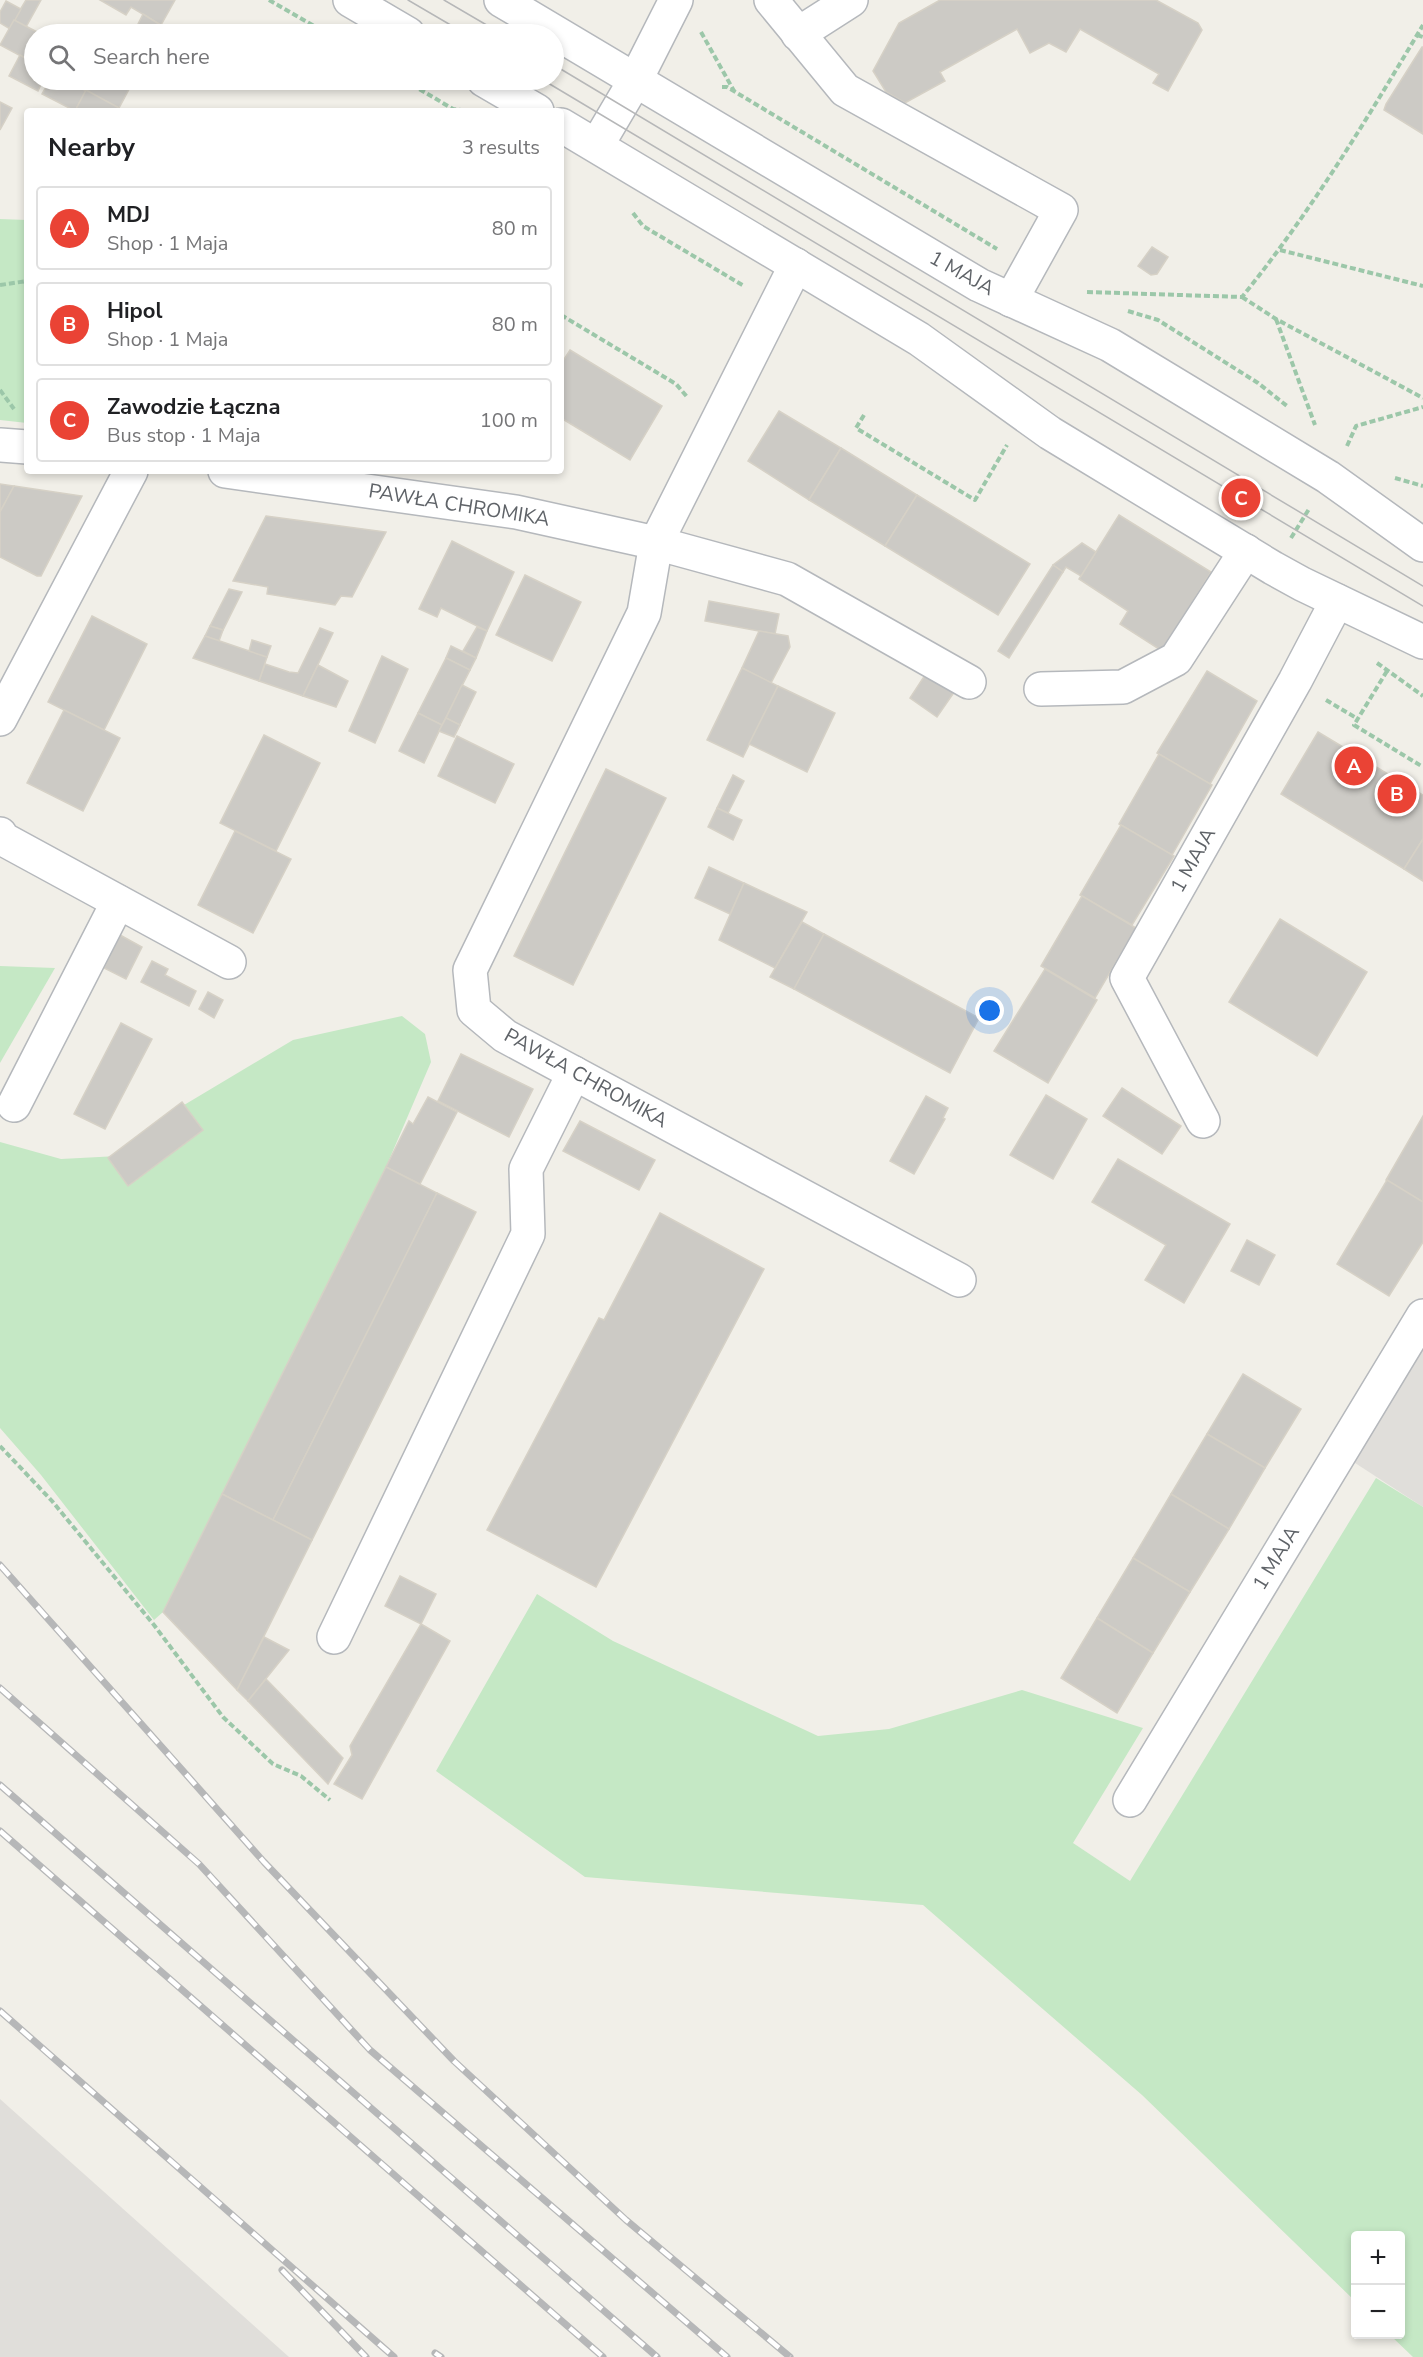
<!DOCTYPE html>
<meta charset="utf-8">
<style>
body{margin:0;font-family:"Nunito Sans",sans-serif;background:#f6f6f6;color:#202124}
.controls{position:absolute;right:18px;bottom:18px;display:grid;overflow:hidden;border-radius:6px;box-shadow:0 3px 9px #0003}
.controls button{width:54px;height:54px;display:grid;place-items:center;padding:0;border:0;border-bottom:2px solid #e0e0e0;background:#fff;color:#202124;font:30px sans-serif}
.you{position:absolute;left:990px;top:1011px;width:21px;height:21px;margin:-15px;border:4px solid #fff;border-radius:50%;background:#1a73e8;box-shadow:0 0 0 9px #1a73e833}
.badge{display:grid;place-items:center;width:39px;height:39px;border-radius:50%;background:#ea4335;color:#fff;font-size:20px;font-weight:700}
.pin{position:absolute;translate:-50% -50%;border:3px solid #fff;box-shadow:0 2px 6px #0006}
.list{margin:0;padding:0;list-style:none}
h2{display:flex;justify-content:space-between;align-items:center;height:78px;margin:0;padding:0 24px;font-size:26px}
h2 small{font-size:20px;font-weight:400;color:#757577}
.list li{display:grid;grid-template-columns:39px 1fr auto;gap:18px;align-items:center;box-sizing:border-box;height:84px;margin:0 12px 12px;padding:0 12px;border:2px solid #e0e0e0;border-radius:6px}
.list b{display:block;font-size:22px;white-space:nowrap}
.list p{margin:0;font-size:20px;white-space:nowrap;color:#757577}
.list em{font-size:20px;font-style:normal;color:#757577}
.icon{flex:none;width:33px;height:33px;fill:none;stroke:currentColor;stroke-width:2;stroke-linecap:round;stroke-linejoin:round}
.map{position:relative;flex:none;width:1423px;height:2357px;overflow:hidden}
.search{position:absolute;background:#fff;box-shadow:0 3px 9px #0003;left:24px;top:24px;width:540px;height:66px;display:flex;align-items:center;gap:15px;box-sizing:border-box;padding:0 21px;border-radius:33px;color:#757577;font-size:22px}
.panel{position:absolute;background:#fff;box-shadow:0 3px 9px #0003;left:24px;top:108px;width:540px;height:366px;border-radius:6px}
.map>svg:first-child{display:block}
.industrial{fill:#e0deda}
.green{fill:#c5e8c5}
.building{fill:#cccac5;stroke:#d6d1c6;stroke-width:1.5}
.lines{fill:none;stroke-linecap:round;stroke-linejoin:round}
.minor-casing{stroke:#b5b8bc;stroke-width:36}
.path{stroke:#9cc7a9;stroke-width:4;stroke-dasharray:6 3;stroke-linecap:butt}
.minor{stroke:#fff;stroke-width:33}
.tram{stroke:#b6b7b8;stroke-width:1.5}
.rail-casing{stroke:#b6b7b8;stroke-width:7}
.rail{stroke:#fff;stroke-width:4.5;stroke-dasharray:14;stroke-linecap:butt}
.labels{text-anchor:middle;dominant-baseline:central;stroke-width:4.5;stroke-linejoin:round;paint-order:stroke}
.street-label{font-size:20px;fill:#5f6368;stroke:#fff}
</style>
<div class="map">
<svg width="1423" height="2357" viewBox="0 0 1423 2357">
<rect width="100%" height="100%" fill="#f1efe8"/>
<g class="industrial">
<path d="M1423 1343V1507L1352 1461Z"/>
<path d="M0 2099 289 2357H0Z"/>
</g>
<g class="green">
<path d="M0 219 27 220V423L0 420Z"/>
<path d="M0 966 55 968 0 1063Z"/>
<path d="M402 1016 425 1034 431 1062 386 1167 163 1612 154 1620 41 1475 0 1428V1142L61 1159 118 1156 164 1117 293 1040Z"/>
<path d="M1376 1478 1423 1507V2357H1413L1390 2335 1400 2334V2236H1356L1355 2301 1142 2095 923 1905 585 1877 436 1771 537 1594 613 1641 818 1736 889 1729 1022 1690 1143 1728 1073 1843 1130 1881Z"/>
</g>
<g class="building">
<path d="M26 0H41L26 27 14 20Z"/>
<path d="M100 0H175L161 25 131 7 126 15Z"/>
<path d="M940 0H1156L1198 23 1202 30 1168 91 1153 83 1159 74 1080 29 1066 52 1049 43 1030 53 1017 29 940 72 945 81 905 103 886 92 873 71 899 23Z"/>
<path d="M6 1 21 9 10 29 0 23V12Z"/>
<path d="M143 14 162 26 157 34H133Z"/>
<path d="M14 20 41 34H34V63L0 45Z"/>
<path d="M1422 47H1423V134L1384 110 1386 104Z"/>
<path d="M20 55 34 63V80H43L38 91 9 76Z"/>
<path d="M50 80H65L86 90 75 111 42 94Z"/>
<path d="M65 80H134L119 108Z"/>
<path d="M86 90 119 108 117 111H75Z"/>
<path d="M0 102 12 108 0 130Z"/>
<path d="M1152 247 1168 257 1157 274 1151 275 1138 266Z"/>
<path d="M570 350 662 406 630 460 561 418V364Z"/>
<path d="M779 411 841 448 809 500 748 461Z"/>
<path d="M841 448 917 495 885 546 809 500Z"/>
<path d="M0 484 14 486 0 512Z"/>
<path d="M14 486 82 496 41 576H37L0 557V512Z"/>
<path d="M917 495 1030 564 998 615 885 546Z"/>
<path d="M1119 515 1211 572 1162 651 1120 624 1128 611 1079 579Z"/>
<path d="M266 516 386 532 352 597 341 596 335 605 267 594 268 587 233 581Z"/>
<path d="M452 541 514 572 487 631 441 608 437 617 419 609Z"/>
<path d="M1082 543 1096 552 1081 576 1066 567 1063 572 1053 565Z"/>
<path d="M1053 565 1063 572 1009 658 998 651Z"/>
<path d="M525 575 581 602 552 661 496 635Z"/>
<path d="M229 589 242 592 223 630 210 626Z"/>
<path d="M709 601 779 614 775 634 705 621Z"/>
<path d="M92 616 147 644 104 730 48 702Z"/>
<path d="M210 626 223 630 219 641 205 636Z"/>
<path d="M477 627 487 631 476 658 463 651Z"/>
<path d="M320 628 333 633 303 696 259 681 265 664 289 672 298 673Z"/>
<path d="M759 631 788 636 790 647 771 683 742 668Z"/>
<path d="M205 636 267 657 259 681 193 658Z"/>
<path d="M252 640 271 646 267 657 249 651Z"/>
<path d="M451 646 476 658 470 670 446 658Z"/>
<path d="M382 656 408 669 375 743 349 731Z"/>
<path d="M446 658 470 670 442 725 418 713Z"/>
<path d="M318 665 348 681 336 707 303 696Z"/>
<path d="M742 668 778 686 743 757 707 740Z"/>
<path d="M1207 671 1257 701 1210 784 1157 753Z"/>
<path d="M927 672 955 691 937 717 910 698Z"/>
<path d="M462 685 476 692 460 725 446 718Z"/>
<path d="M778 686 835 713 807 772 749 744Z"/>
<path d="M64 710 120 738 83 811 27 783Z"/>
<path d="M418 713 442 725 424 763 399 751Z"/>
<path d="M446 718 460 725 454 737 439 731Z"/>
<path d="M1318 732 1423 795V839L1404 869 1281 794Z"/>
<path d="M264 735 320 763 276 851 220 823Z"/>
<path d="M457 736 514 764 495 803 438 776Z"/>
<path d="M1159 754 1212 785 1172 855 1119 824Z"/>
<path d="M606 769 666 798 573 985 514 956Z"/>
<path d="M733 775 744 781 728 813 717 808Z"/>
<path d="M717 808 742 820 733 840 708 827Z"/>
<path d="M1121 825 1174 856 1132 925 1080 895Z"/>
<path d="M235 831 291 859 253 933 198 905Z"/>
<path d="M1423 839V881L1404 869Z"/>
<path d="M709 867 744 883 730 914 695 898Z"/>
<path d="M744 883 807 912 775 968 719 940Z"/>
<path d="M1082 896 1136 928 1095 998 1041 966Z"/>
<path d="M1280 919 1367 972 1317 1056 1229 1002Z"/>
<path d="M802 922 824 934 794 989 770 977Z"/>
<path d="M824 934 979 1018 950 1073 794 989Z"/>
<path d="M120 935 142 947 126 979 104 968Z"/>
<path d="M152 961 168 969 165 975 196 991 189 1006 141 982Z"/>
<path d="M1045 969 1097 1000 1048 1083 994 1051Z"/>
<path d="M208 992 223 1000 214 1018 199 1009Z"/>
<path d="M121 1023 152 1039 105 1129 74 1114Z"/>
<path d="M461 1054 533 1089 509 1137 438 1101Z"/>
<path d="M1122 1088 1181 1126 1162 1154 1103 1116Z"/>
<path d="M1046 1095 1087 1119 1053 1179 1010 1155Z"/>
<path d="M926 1096 948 1108 943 1118 945 1119 914 1174 890 1161Z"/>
<path d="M428 1097 457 1112 420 1184 386 1167 409 1121 413 1124Z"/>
<path d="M182 1102 203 1130 128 1186 108 1158Z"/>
<path d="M1423 1116V1202L1386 1180Z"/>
<path d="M580 1121 655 1160 639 1190 563 1151Z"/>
<path d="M1118 1159 1230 1224 1184 1303 1145 1280 1166 1245 1092 1202Z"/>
<path d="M386 1167 437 1193 273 1520 222 1494Z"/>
<path d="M1387 1180 1423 1202V1242L1389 1296 1337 1264Z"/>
<path d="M437 1193 476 1212 312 1540 273 1520Z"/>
<path d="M660 1213 764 1269 596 1587 487 1530 599 1318 604 1320Z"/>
<path d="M1247 1240 1275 1255 1259 1285 1231 1271Z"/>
<path d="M1243 1374 1301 1409 1265 1468 1207 1434Z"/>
<path d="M1207 1434 1265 1468 1229 1529 1171 1494Z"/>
<path d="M222 1494 312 1540 237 1690 163 1612Z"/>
<path d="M1171 1494 1229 1529 1190 1592 1133 1558Z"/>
<path d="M1133 1558 1190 1592 1153 1653 1097 1618Z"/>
<path d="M400 1576 436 1594 421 1624 385 1606Z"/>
<path d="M1097 1618 1153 1653 1117 1713 1061 1678Z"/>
<path d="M421 1624 450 1641 362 1799 334 1784 352 1755 350 1746Z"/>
<path d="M264 1637 289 1650 248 1701 237 1690Z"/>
<path d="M266 1679 343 1758 328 1784 248 1701Z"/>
</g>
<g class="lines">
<g class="minor-casing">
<g id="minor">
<path d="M350 0 408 34"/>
<path d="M501 0 979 285 1110 345 1328 477 1423 545"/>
<path d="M771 0 845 90 1061 210 1011 300"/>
<path d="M798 34 851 0"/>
<path d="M484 80 537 111"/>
<path d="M561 125 919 339 1050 433 1273 568 1302 584 1423 642"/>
<path d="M597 145 636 79 676 0"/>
<path d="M796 265 656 543 644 613 470 970 474 1010 505 1036 959 1280"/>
<path d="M0 445 27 447"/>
<path d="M225 471 516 512 656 543 787 579 969 682"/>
<path d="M1041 689 1123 687 1176 659 1246 551"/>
<path d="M0 719 131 471"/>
<path d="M0 834 3 839 229 962"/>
<path d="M14 1105 118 902"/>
<path d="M1203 1121 1127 978 1295 681 1337 601"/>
<path d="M334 1637 528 1234 526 1169 574 1073"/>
<path d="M1130 1800 1423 1316"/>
</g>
</g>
<g class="path">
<path d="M269 0 328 34"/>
<path d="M701 32 734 91"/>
<path d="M1417 35 1423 37"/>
<path d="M404 80 453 109 461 110"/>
<path d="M722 87H727L997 249"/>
<path d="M633 213 643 226 744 286"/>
<path d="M1280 250 1423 286"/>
<path d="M0 285 27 281"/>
<path d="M1087 292 1242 297C1311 212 1367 119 1423 25"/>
<path d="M1242 297 1276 319 1423 398"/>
<path d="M1128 311 1158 320 1258 383 1287 406"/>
<path d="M561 315 676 384 688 398"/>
<path d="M1276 319 1315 425"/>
<path d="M0 390 14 409"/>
<path d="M864 415 856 428 975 500 1007 445"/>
<path d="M1347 446 1356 426 1423 407"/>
<path d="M1395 478 1423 486"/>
<path d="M1291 538 1309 509"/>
<path d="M1377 663 1423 696"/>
<path d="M1387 671 1354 725 1423 767"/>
<path d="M1326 700 1358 719"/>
<path d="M0 1446 52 1501 154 1625 223 1717 273 1764 301 1776 330 1800"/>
</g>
<use href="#minor" class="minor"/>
<g class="tram">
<path d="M408 0 466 34"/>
<path d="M444 0 502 34"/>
<path d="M554 65 1423 586"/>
<path d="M543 80 1423 606"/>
</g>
<g class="rail-casing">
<g id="rail">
<path d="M0 1565 264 1862 454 2061 626 2220 790 2357"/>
<path d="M0 1688 199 1864 370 2050 727 2357"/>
<path d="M0 1785 657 2357"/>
<path d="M0 1831 603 2357"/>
<path d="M0 2011 394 2357"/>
<path d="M282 2270 366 2357"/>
<path d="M435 2353 441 2357"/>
</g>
</g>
<use href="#rail" class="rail"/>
</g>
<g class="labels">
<g class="street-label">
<text transform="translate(962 273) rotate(29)">1 MAJA</text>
<text transform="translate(459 505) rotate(9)">PAWŁA CHROMIKA</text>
<text transform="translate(1193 860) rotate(-61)">1 MAJA</text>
<text transform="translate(586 1078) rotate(29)">PAWŁA CHROMIKA</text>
<text transform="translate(1276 1558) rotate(-59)">1 MAJA</text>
</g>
</g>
</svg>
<div class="controls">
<button>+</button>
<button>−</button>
</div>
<div class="you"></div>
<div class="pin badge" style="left:1354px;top:766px">A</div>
<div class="pin badge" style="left:1397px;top:794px">B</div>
<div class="pin badge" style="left:1241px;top:498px">C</div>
<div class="search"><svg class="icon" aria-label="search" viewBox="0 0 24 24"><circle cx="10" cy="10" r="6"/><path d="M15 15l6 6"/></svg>Search here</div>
<section class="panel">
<h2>Nearby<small>3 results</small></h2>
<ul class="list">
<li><span class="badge">A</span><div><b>MDJ</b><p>Shop · 1 Maja</p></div><em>80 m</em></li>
<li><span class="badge">B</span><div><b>Hipol</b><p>Shop · 1 Maja</p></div><em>80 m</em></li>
<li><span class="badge">C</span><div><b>Zawodzie Łączna</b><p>Bus stop · 1 Maja</p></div><em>100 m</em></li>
</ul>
</section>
</div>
